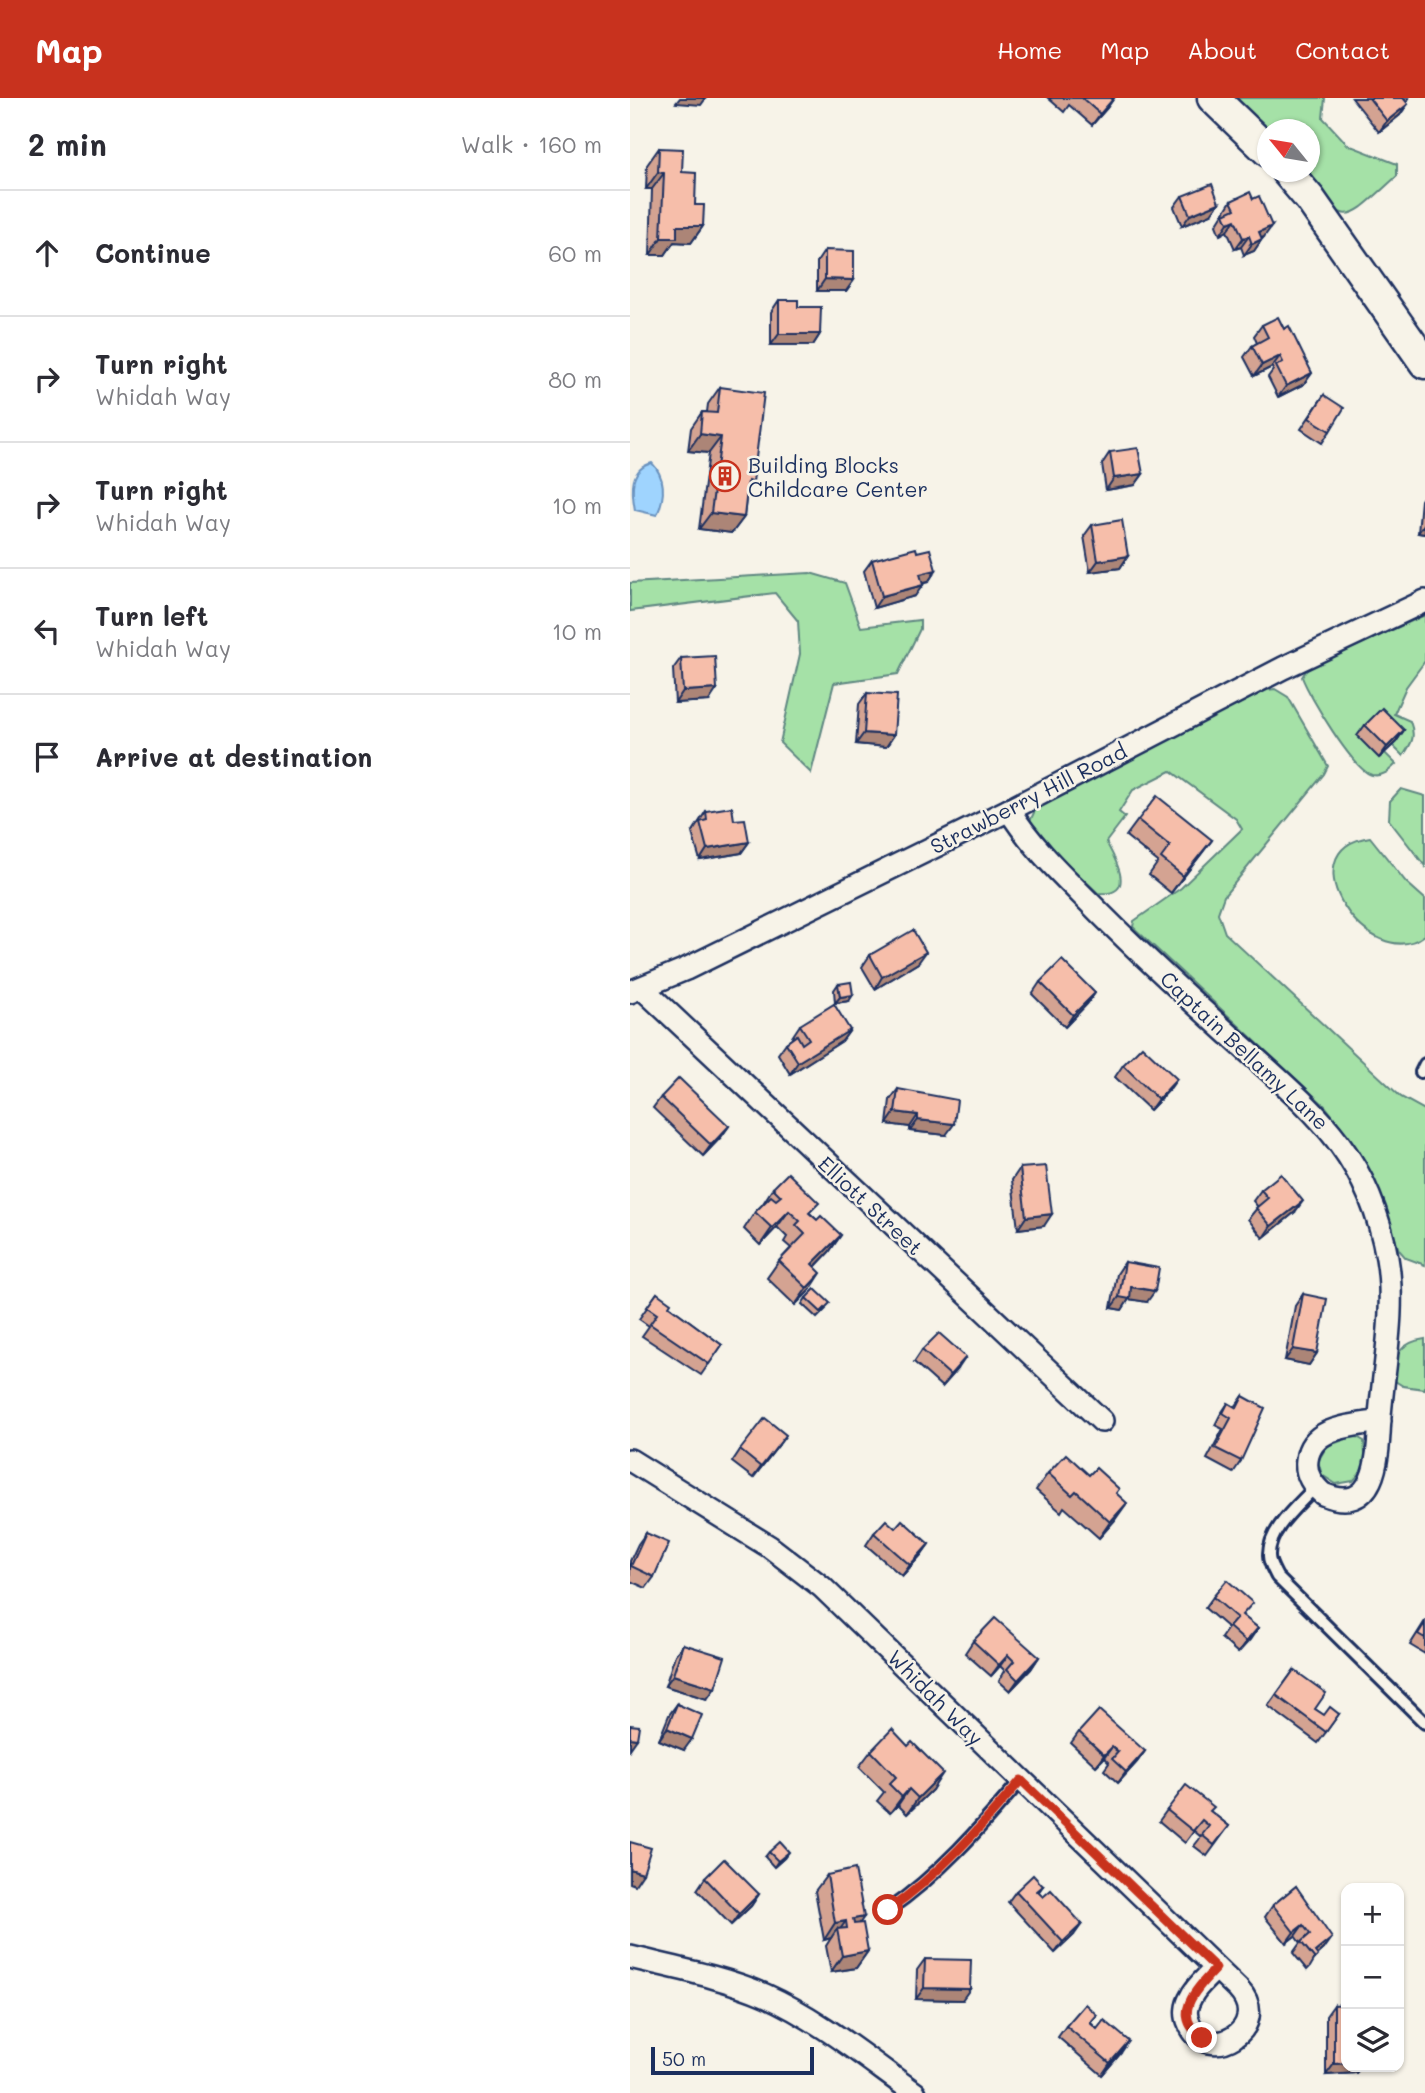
<!DOCTYPE html>
<meta charset="utf-8">
<style>
body{margin:0;font-family:Mali,sans-serif;background:#f7f7f7;color:#2b2b33}
.controls{position:absolute;right:21px;bottom:21px;display:grid;overflow:hidden;border-radius:14px;box-shadow:0 2px 5px #0004}
.controls button{width:63px;height:63px;display:grid;place-items:center;padding:0;border:0;border-bottom:2px solid #e1e1e2;background:#fff;color:#2b2b33;font:35px sans-serif}
.compass{position:absolute;left:627px;top:21px;width:63px;height:63px;border-radius:50%;background:#fff;box-shadow:0 2px 5px #0004;rotate:300deg}
.scale{position:absolute;left:21px;bottom:18px;width:163px;box-sizing:border-box;padding-left:7px;border:4px solid #1b2f5e;border-top:0;font-size:19px;line-height:24px;white-space:nowrap;color:#1b2f5e;-webkit-text-stroke:5px #f7f3e8;paint-order:stroke}
.stop{position:absolute;width:21px;height:21px;margin:-16px;border:5px solid #c8321e;border-radius:50%;background:#fff}
.stop.end{background:#c8321e;border-color:#fff;box-shadow:0 2px 7px #0008}
.list{margin:0;padding:0;list-style:none}
h2{display:flex;justify-content:space-between;align-items:center;height:91px;margin:0;padding:0 28px;font-size:30px}
h2 small{font-size:23px;font-weight:400;color:#7c7c81}
.list li{display:grid;grid-template-columns:46px 1fr auto;gap:21px;align-items:center;box-sizing:border-box;height:126px;padding:0 28px;border-top:2px solid #e1e1e2}
.list b{display:block;font-size:26px;white-space:nowrap}
.list p{margin:0;font-size:23px;white-space:nowrap;color:#7c7c81}
.list em{font-size:23px;font-style:normal;color:#7c7c81}
.icon{flex:none;width:38px;height:38px;fill:none;stroke:currentColor;stroke-width:2;stroke-linecap:round;stroke-linejoin:round}
.map{position:relative;flex:none;width:795px;height:1995px;overflow:hidden}
header{display:flex;align-items:center;gap:42px;box-sizing:border-box;height:98px;padding:0 35px;background:#c8321e;color:#fff}
header strong{font-size:33px}
nav{display:flex;gap:38px;margin-inline-start:auto;font-size:24px}
main{display:flex}
aside{flex:1;background:#fff}
.map>svg:first-child{display:block}
.green{fill:#a5e1a7;stroke:#608882;stroke-width:2}
.water{fill:#9fd4fe;stroke:#6a92be;stroke-width:2}
.lines{fill:none;stroke-linecap:round;stroke-linejoin:round}
.lane-casing{stroke:#1b2f5e;stroke-width:16}
.street-casing{stroke:#1b2f5e;stroke-width:26}
.secondary-casing{stroke:#1b2f5e;stroke-width:35}
.lane{stroke:#f7f3e8;stroke-width:10}
.street{stroke:#f7f3e8;stroke-width:21}
.secondary{stroke:#f7f3e8;stroke-width:30}
.wall{fill:#d4a392;stroke:#1b2f5e;stroke-width:2}
.shaded-wall{fill:#ac8577;stroke:#1b2f5e;stroke-width:2}
.building{fill:#f6beaa;stroke:#1b2f5e;stroke-width:2}
.route{stroke:#c8321e;stroke-width:9}
.labels{text-anchor:middle;dominant-baseline:central;stroke-width:5;stroke-linejoin:round;paint-order:stroke}
.poi-label{font-size:21px;fill:#1b2f5e;stroke:#f7f3e8;text-anchor:start}
.street-label{font-size:21px;fill:#1b2f5e;stroke:#f7f3e8}
</style>
<header>
<strong>Map</strong>
<nav><a>Home</a><a>Map</a><a>About</a><a>Contact</a></nav>
</header>
<main>
<aside>
<h2>2 min<small>Walk · 160 m</small></h2>
<ul class="list">
<li><svg class="icon" aria-label="ahead" viewBox="0 0 24 24"><path d="M12 20V5M6 11l6-6 6 6"/></svg><div><b>Continue</b></div><em>60 m</em></li>
<li><svg class="icon" aria-label="right" viewBox="0 0 24 24"><path d="M7 20v-9h11M14 6l5 5-5 5"/></svg><div><b>Turn right</b><p>Whidah Way</p></div><em>80 m</em></li>
<li><svg class="icon" aria-label="right" viewBox="0 0 24 24"><path d="M7 20v-9h11M14 6l5 5-5 5"/></svg><div><b>Turn right</b><p>Whidah Way</p></div><em>10 m</em></li>
<li><svg class="icon" aria-label="left" viewBox="0 0 24 24"><path d="M17 20v-9H6M10 6l-5 5 5 5"/></svg><div><b>Turn left</b><p>Whidah Way</p></div><em>10 m</em></li>
<li><svg class="icon" aria-label="arrive" viewBox="0 0 24 24"><path d="M6 21V4h12l-3 4 3 4H6"/></svg><div><b>Arrive at destination</b></div></li>
</ul>
</aside>
<div class="map">
<svg width="795" height="1995" viewBox="0 0 795 1995">
<rect width="100%" height="100%" fill="#f7f3e8"/>
<filter id="ink" filterUnits="userSpaceOnUse"><feTurbulence type="fractalNoise" baseFrequency=".0143" numOctaves="2"/><feDisplacementMap in="SourceGraphic" scale="14" xChannelSelector="R" yChannelSelector="G"/><feConvolveMatrix kernelMatrix="1 2 1 2 8 2 1 2 1" color-interpolation-filters="sRGB"/></filter>
<g filter="url(#ink)">
<g class="green">
<path d="M598 0H695L693 20 718 47 767 66V78C713 127 717 131 670 74H680V32H638L637 37Z"/>
<path d="M180 475 215 485 231 529 290 522V531L268 576 204 585 181 675 150 645 170 556 168 523 145 495 0 513V485Z"/>
<path d="M795 517V563L776 589 764 616 780 623C786 639 782 645 773 658L762 647 749 660 755 655 766 666C759 673 753 679 742 677 724 673 679 598 672 579L678 570Z"/>
<path d="M645 591 658 599 698 668 694 676 594 798 588 815 595 835 771 999 795 1012V1167L776 1160 769 1152C750 1099 731 1051 695 1008L503 829 504 823 551 790 612 731 606 721 541 673 503 692 489 714 495 719 476 744C486 762 507 799 468 795L402 732 400 723 408 706 637 592Z"/>
<path d="M771 691 795 698V768L759 722 760 703Z"/>
<path d="M740 739 776 784 795 801V837C740 879 654 752 740 739Z"/>
<path d="M795 1241V1291L773 1288 765 1283C761 1258 771 1244 795 1241Z"/>
<path d="M719 1340 727 1339 734 1343 736 1369 723 1383 706 1386 692 1377 688 1363 697 1348Z"/>
</g>
<path class="water" d="M22 365C36 380 35 399 27 417L5 412C1 391 0 371 22 365Z"/>
<g class="lines">
<g class="lane-casing">
<g id="lane">
<path d="M791 974 795 966"/>
<path d="M685 1389C669 1407 638 1431 639 1458 639 1465 644 1473 647 1479L795 1625"/>
<path d="M258 1812C309 1777 351 1729 391 1682"/>
</g>
</g>
<g class="street-casing">
<g id="street">
<path d="M379 712C401 747 429 774 458 803 505 851 554 896 604 941 680 1010 738 1052 757 1160 766 1210 754 1267 750 1318 748 1353 749 1420 693 1396 683 1387 675 1377 677 1362 681 1328 723 1328 750 1323"/>
<path d="M12 890 472 1323"/>
<path d="M0 894 56 871 383 710 653 570 795 503"/>
<path d="M0 1362 140 1449 192 1489 608 1891C644 1929 577 1970 559 1925 555 1917 556 1907 561 1899 566 1888 578 1879 586 1870"/>
<path d="M0 1859C45 1870 93 1879 135 1897 189 1921 237 1961 285 1995"/>
</g>
</g>
<g class="secondary-casing">
<g id="secondary">
<path d="M583 0 638 53"/>
<path d="M657 74 680 101 795 265"/>
</g>
</g>
<use href="#lane" class="lane"/>
<use href="#street" class="street"/>
<use href="#secondary" class="secondary"/>
</g>
<g class="wall">
<path d="M418 0H484L477 10 462 27 439 7 434 14Z"/>
<path d="M722 0H779L770 17 749 34Z"/>
<path d="M29 50 52 74 73 128 61 145 44 144 35 157H20L22 91H16L17 67Z"/>
<path d="M552 98 581 116 552 128 544 109Z"/>
<path d="M601 103 634 139 632 141 624 153 614 157 611 149 605 151 597 133 590 137 586 127Z"/>
<path d="M195 152 224 182 216 193H187V164Z"/>
<path d="M149 202 168 209 190 236 183 247H141V214Z"/>
<path d="M632 227 654 231 682 275 674 286 648 299 638 279 643 272 642 269 624 278 614 259 622 248 627 245 624 238Z"/>
<path d="M90 289 117 392 114 419 102 435 69 431 79 355 58 353 61 330 72 314H77L78 306Z"/>
<path d="M694 297 700 333 692 345 671 331Z"/>
<path d="M480 354 513 376 505 387 476 392 472 366Z"/>
<path d="M795 396V436L788 435 791 402Z"/>
<path d="M462 427 498 458 490 470 460 474 454 438Z"/>
<path d="M287 454 306 472 298 484 293 485 285 498 244 510 234 473 242 462Z"/>
<path d="M51 560 79 603 45 605 43 571Z"/>
<path d="M237 595 264 637 256 649 226 646 229 606Z"/>
<path d="M735 627 774 632 766 644 749 660 727 638Z"/>
<path d="M76 713 119 744 111 755 70 762 62 735Z"/>
<path d="M508 722 582 742 541 795 519 777 528 764 496 738Z"/>
<path d="M240 857 288 865 245 891 232 869Z"/>
<path d="M410 884 465 895 457 906 435 929 402 896Z"/>
<path d="M208 886 219 903 205 905 204 892Z"/>
<path d="M170 927 220 932 212 943 160 976 148 956 156 945 163 940 162 939Z"/>
<path d="M493 967 539 992 520 1012 485 979Z"/>
<path d="M268 991 316 1037 280 1033V1029L257 1026 260 1002Z"/>
<path d="M31 999 99 1028 91 1039 73 1058 23 1010Z"/>
<path d="M390 1070 414 1128 388 1131 382 1082Z"/>
<path d="M143 1090 181 1116 187 1122 211 1137 199 1154 185 1169 180 1192 165 1207 137 1180 149 1163 161 1150 154 1144 157 1139 147 1129 130 1147 114 1131 125 1114 132 1107Z"/>
<path d="M631 1092 665 1114 633 1140 618 1121 628 1109 623 1103Z"/>
<path d="M495 1164 517 1204 499 1201 492 1212 481 1210 487 1176Z"/>
<path d="M27 1195 39 1208 92 1247 71 1277 12 1238 19 1228 9 1221Z"/>
<path d="M673 1196 687 1255 679 1267 655 1262 665 1208Z"/>
<path d="M176 1200 196 1211 187 1220 172 1206Z"/>
<path d="M292 1252 328 1271 312 1289 284 1264Z"/>
<path d="M613 1298 611 1363 603 1375 577 1361 593 1331 585 1327 590 1317 598 1305 605 1309Z"/>
<path d="M148 1348 123 1380 102 1364 110 1352Z"/>
<path d="M418 1375 459 1377 489 1391 486 1395 485 1422 469 1440 434 1409 431 1414 406 1392Z"/>
<path d="M265 1430 299 1446 291 1457 272 1478 236 1447 244 1435Z"/>
<path d="M16 1435 24 1479 16 1490 0 1483V1463L8 1446Z"/>
<path d="M583 1499 613 1518 628 1530 608 1555 591 1540 598 1530 575 1510Z"/>
<path d="M795 1523V1556L780 1547Z"/>
<path d="M343 1543 409 1559 401 1571 380 1593 369 1583 375 1573 370 1568 361 1578 335 1555Z"/>
<path d="M53 1546 77 1601 35 1588 45 1557Z"/>
<path d="M664 1572 685 1611 694 1617 709 1616 688 1645 638 1608Z"/>
<path d="M47 1606 54 1652 29 1642 39 1617Z"/>
<path d="M449 1634 515 1653 507 1664 488 1685 474 1672 479 1665 474 1660 466 1668 441 1645Z"/>
<path d="M241 1653 302 1692 277 1716 268 1707 260 1715 247 1703 254 1694 229 1669Z"/>
<path d="M537 1712 580 1713 599 1728 577 1758 564 1748 571 1739 564 1733 555 1745 529 1723Z"/>
<path d="M139 1754 154 1760 144 1769 135 1759Z"/>
<path d="M197 1777 229 1825 238 1853 226 1870 201 1874 196 1848 201 1840 194 1842 185 1793Z"/>
<path d="M75 1780 129 1796 121 1808 101 1827 67 1792Z"/>
<path d="M413 1788 408 1795 444 1837 425 1855 378 1804 386 1793Z"/>
<path d="M666 1788 694 1851 687 1857 680 1869 677 1872 663 1855 670 1845 665 1838 656 1845 635 1819 643 1807Z"/>
<path d="M295 1861 332 1902 286 1901 287 1872Z"/>
<path d="M704 1907 716 1969H731L726 1975 696 1977V1918Z"/>
<path d="M461 1925 491 1955 472 1977 428 1939 436 1928Z"/>
</g>
<g class="shaded-wall">
<path d="M50 0H76L71 7 46 5Z"/>
<path d="M484 0 477 10 462 27 470 16Z"/>
<path d="M778 6 770 17 749 34 757 23Z"/>
<path d="M28 74 34 75 22 91H16Z"/>
<path d="M589 105 581 116 552 128 560 117Z"/>
<path d="M605 122 597 133 590 137 598 125Z"/>
<path d="M47 128H73L61 145 44 144 35 157H20L31 140Z"/>
<path d="M642 128 634 139 621 145 629 134Z"/>
<path d="M619 138 611 149 605 151 613 140Z"/>
<path d="M632 141 624 153 614 157 622 146Z"/>
<path d="M195 181 224 182 216 193H187Z"/>
<path d="M149 236H190L183 247H141Z"/>
<path d="M650 258 642 269 624 278 632 267Z"/>
<path d="M682 275 674 286 648 299 656 288Z"/>
<path d="M70 336 91 339 79 355 58 353Z"/>
<path d="M513 376 505 387 476 392 484 380Z"/>
<path d="M81 415 114 419 102 435 69 431Z"/>
<path d="M795 425V436L788 435Z"/>
<path d="M498 458 490 470 460 474 468 463Z"/>
<path d="M306 472 298 484 282 488 290 476Z"/>
<path d="M293 487 285 498 244 510 252 498Z"/>
<path d="M87 591 79 603 45 605 53 593Z"/>
<path d="M774 632 766 644 749 660 757 649Z"/>
<path d="M234 635 264 637 256 649 226 646Z"/>
<path d="M582 742 570 758 541 795 553 778Z"/>
<path d="M119 744 111 755 70 762 77 751Z"/>
<path d="M296 854 288 865 245 891 252 879Z"/>
<path d="M465 895 457 906 435 929 443 917Z"/>
<path d="M223 897 219 903 205 905 210 899Z"/>
<path d="M220 932 212 943 160 976 168 964Z"/>
<path d="M547 981 539 992 520 1012 528 1001Z"/>
<path d="M265 1014 288 1017 280 1029 257 1026Z"/>
<path d="M288 1022 324 1026 316 1037 280 1033Z"/>
<path d="M99 1028 91 1039 73 1058 81 1047Z"/>
<path d="M673 1103 665 1114 633 1140 641 1128Z"/>
<path d="M159 1113 147 1129 130 1147 142 1130Z"/>
<path d="M422 1116 414 1128 388 1131 396 1119Z"/>
<path d="M211 1137 199 1154 171 1183 182 1166Z"/>
<path d="M191 1175 180 1192 165 1207 177 1190Z"/>
<path d="M501 1189 525 1193 517 1204 499 1201 492 1212 481 1210 489 1199Z"/>
<path d="M663 1251 687 1255 679 1267 655 1262Z"/>
<path d="M336 1259 328 1271 312 1289 320 1277Z"/>
<path d="M156 1337 148 1348 123 1380 131 1369Z"/>
<path d="M497 1405 485 1422 469 1440 480 1424Z"/>
<path d="M299 1446 291 1457 272 1478 280 1467Z"/>
<path d="M628 1530 620 1542 608 1555 616 1544Z"/>
<path d="M378 1557 370 1568 361 1578 369 1567Z"/>
<path d="M409 1559 401 1571 380 1593 388 1582Z"/>
<path d="M43 1577 85 1590 77 1601 35 1588Z"/>
<path d="M37 1630 62 1641 54 1652 29 1642Z"/>
<path d="M0 1640 7 1641 0 1651Z"/>
<path d="M482 1649 474 1660 466 1668 474 1657Z"/>
<path d="M515 1653 507 1664 488 1685 496 1674Z"/>
<path d="M313 1675 302 1692 277 1716 288 1700Z"/>
<path d="M279 1691 268 1707 260 1715 272 1699Z"/>
<path d="M159 1754 154 1760 144 1769 148 1763Z"/>
<path d="M0 1771 13 1775 5 1787 0 1785Z"/>
<path d="M129 1796 121 1808 101 1827 109 1816Z"/>
<path d="M234 1819 222 1836 223 1821Z"/>
<path d="M216 1823 208 1834 207 1831 201 1840 194 1842 205 1825Z"/>
<path d="M452 1826 444 1837 425 1855 433 1844Z"/>
<path d="M673 1827 665 1838 656 1845 664 1834Z"/>
<path d="M702 1840 694 1851 684 1860 685 1854Z"/>
<path d="M238 1853 226 1870 201 1874 212 1858Z"/>
<path d="M294 1890 340 1891 332 1902 286 1901Z"/>
<path d="M499 1943 491 1955 472 1977 480 1965Z"/>
<path d="M716 1965V1969H731L726 1975 696 1977 704 1966Z"/>
</g>
<g class="building">
<path d="M452 0H484L470 16Z"/>
<path d="M739 0H776L774 1 778 6 757 23Z"/>
<path d="M29 50 53 51 52 74 66 75 65 107H74L73 128H47V140H31L34 75 28 74Z"/>
<path d="M582 86 589 105 560 117 552 98Z"/>
<path d="M620 94 623 101 629 98 642 128 629 134 632 141 622 146 619 138 613 140 605 122 598 125 594 116 605 111 601 103Z"/>
<path d="M195 152 224 153V182L195 181Z"/>
<path d="M149 202H168V209H191L190 236H149Z"/>
<path d="M648 219 654 231 659 228 682 275 656 288 646 268 653 264 650 258 632 267 622 248 638 239 632 227Z"/>
<path d="M90 289 134 295 123 384 118 383 114 419 81 415 91 339 70 336 72 314 87 315Z"/>
<path d="M694 297 714 310 700 333 679 320Z"/>
<path d="M508 350 513 376 484 380 480 354Z"/>
<path d="M492 422 498 458 468 463 462 427Z"/>
<path d="M286 450 287 454 300 451 306 472 290 476 293 487 252 498 242 462Z"/>
<path d="M85 558 87 591 53 593 51 560Z"/>
<path d="M237 595 267 597 264 637 234 635Z"/>
<path d="M752 610 774 632 757 649 735 627Z"/>
<path d="M527 698 582 742 553 778 531 760 540 748 508 722Z"/>
<path d="M102 709 104 722 115 721 119 744 77 751 70 724 77 722 76 713Z"/>
<path d="M283 832 296 854 252 879 240 857Z"/>
<path d="M432 862 465 895 443 917 410 884Z"/>
<path d="M221 884 223 897 210 899 208 886Z"/>
<path d="M204 906 220 932 168 964 156 945 167 937 172 946 179 941 170 927Z"/>
<path d="M512 948 547 981 528 1001 493 967Z"/>
<path d="M49 980 99 1028 81 1047 31 999Z"/>
<path d="M268 991 327 1002 324 1026 288 1022V1017L265 1014Z"/>
<path d="M416 1068 422 1116 396 1119 390 1070Z"/>
<path d="M158 1075 189 1105 179 1115 187 1122 191 1118 211 1137 182 1166 191 1175 177 1190 149 1163 175 1136 166 1127 170 1123 159 1113 142 1130 125 1114 141 1098 146 1102 151 1098 143 1090Z"/>
<path d="M651 1076 673 1103 641 1128 626 1110 638 1100 631 1092Z"/>
<path d="M495 1164 529 1170 525 1193 501 1189 500 1201 489 1199Z"/>
<path d="M185 1191 200 1205 191 1214 176 1200Z"/>
<path d="M27 1195 41 1205 39 1208 92 1247 79 1266 20 1226 27 1216 17 1209Z"/>
<path d="M673 1196 697 1201 687 1255 663 1251Z"/>
<path d="M309 1235 336 1259 320 1277 292 1252Z"/>
<path d="M613 1298 635 1310 611 1363 585 1350 601 1320 593 1315 598 1305 607 1310Z"/>
<path d="M135 1320 156 1337 131 1369 110 1352Z"/>
<path d="M436 1356 459 1377 466 1370 489 1391 486 1395 497 1405 480 1424 446 1393 442 1397 418 1375Z"/>
<path d="M256 1422 265 1430 272 1422 299 1446 280 1467 244 1435Z"/>
<path d="M16 1435 39 1445 24 1479 1 1468Z"/>
<path d="M597 1482 623 1505 612 1517 628 1530 616 1544 599 1529 607 1520 583 1499Z"/>
<path d="M365 1520 409 1559 388 1582 377 1571 384 1563 378 1557 369 1567 343 1543Z"/>
<path d="M795 1525V1540L788 1536Z"/>
<path d="M53 1546 95 1559 85 1590 43 1577Z"/>
<path d="M664 1572 696 1595 685 1611 694 1617 700 1609 709 1616 696 1634 646 1597Z"/>
<path d="M47 1606 72 1617 62 1641 37 1630Z"/>
<path d="M469 1612 515 1653 496 1674 482 1661 488 1654 482 1649 474 1657 449 1634Z"/>
<path d="M0 1627 9 1628 7 1641 0 1640Z"/>
<path d="M262 1631 278 1648 282 1644 313 1675 288 1700 279 1691 272 1699 259 1686 266 1679 241 1653Z"/>
<path d="M556 1687 584 1709 580 1713 599 1728 584 1747 572 1737 579 1728 572 1722 563 1733 537 1712Z"/>
<path d="M0 1744 21 1750 13 1775 0 1771Z"/>
<path d="M150 1744 159 1754 148 1763 139 1754Z"/>
<path d="M94 1761 129 1796 109 1816 75 1780Z"/>
<path d="M225 1771 234 1819 223 1821 224 1826 233 1825 238 1853 212 1858 207 1831 217 1830 216 1823 205 1825 197 1777Z"/>
<path d="M403 1777 413 1788 407 1793 413 1799 421 1792 452 1826 433 1844 386 1793Z"/>
<path d="M666 1788 702 1840 685 1854 688 1858 685 1861 671 1844 680 1836 673 1827 664 1834 643 1807Z"/>
<path d="M295 1861 341 1862 340 1891 294 1890Z"/>
<path d="M455 1906 467 1917 460 1925 467 1931 474 1922 499 1943 480 1965 436 1928Z"/>
<path d="M716 1906V1965L704 1966V1907Z"/>
</g>
</g>
<g class="lines" filter="url(#ink)">
<path class="route" d="M258 1812C309 1777 351 1729 391 1682L586 1870C567 1890 540 1916 572 1940"/>
</g>
<defs>
<g id="building-ring" transform="scale(1.575)"><circle r="9.5" fill="#f7f3e8" stroke="#c8321e" stroke-width="1.5"/><path d="M-4-6H4V6H1V3H-1V6H-4ZM-2.5-4.3h1.7v1.8h-1.7ZM.8-4.3h1.7v1.8H.8ZM-2.5-1h1.7V.8h-1.7ZM.8-1h1.7V.8H.8Z" fill="#c8321e"/></g>
</defs>
<g fill-rule="evenodd">
<use href="#building-ring" x="95" y="378"/>
</g>
<g class="labels">
<g class="poi-label">
<text x="118" y="366">Building Blocks<tspan x="118" dy="24">Childcare Center</tspan></text>
</g>
<g class="street-label">
<text transform="translate(398 700) rotate(-27)">Strawberry Hill Road</text>
<text transform="translate(615 952) rotate(43)">Captain Bellamy Lane</text>
<text transform="translate(241 1107) rotate(43)">Elliott Street</text>
<text transform="translate(306 1599) rotate(45)">Whidah Way</text>
</g>
</g>
</svg>
<div class="controls">
<button>+</button>
<button>−</button>
<button><svg class="icon" aria-label="layers" viewBox="0 0 24 24"><path d="M12 4l9 5-9 5-9-5zM3 14l9 5 9-5"/></svg></button>
</div>
<svg class="compass" viewBox="-18 -18 36 36"><path d="M0-13l5 13h-10z" fill="#e53935"/><path d="M0 13l5-13h-10z" fill="#7c7c81"/></svg>
<div class="scale">50 m</div>
<div class="stop" style="left:258px;top:1812px"></div>
<div class="stop end" style="left:572px;top:1940px"></div>
</div>
</main>
